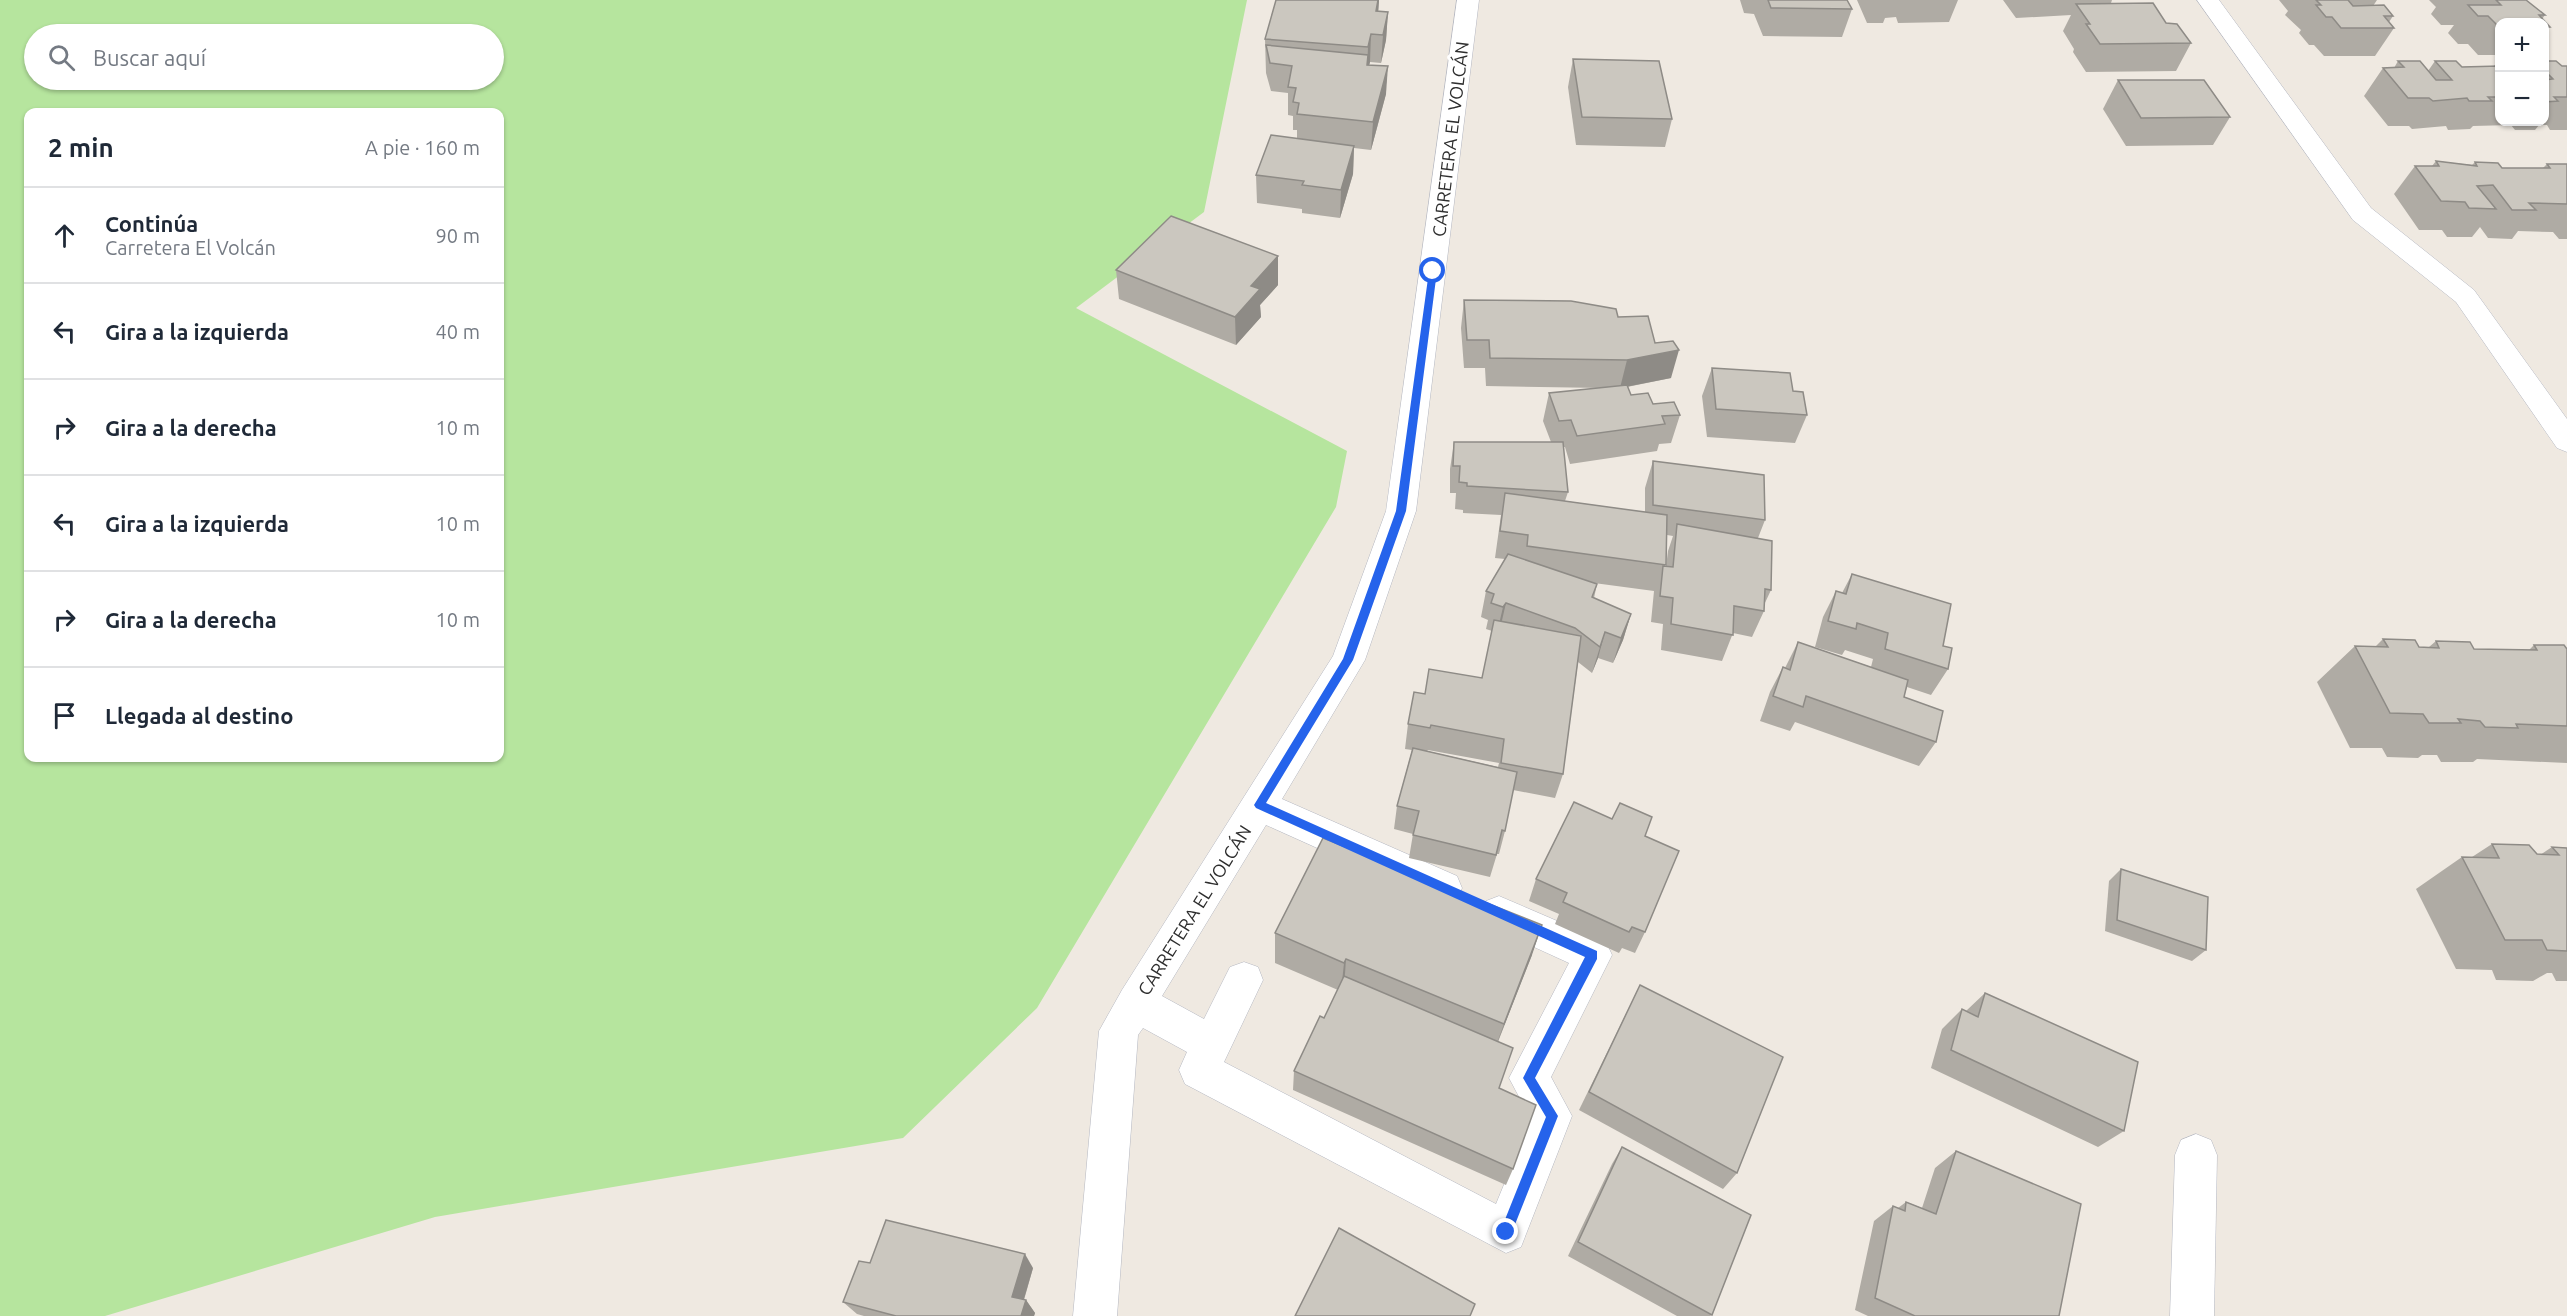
<!DOCTYPE html>
<html lang="es">
<meta charset="utf-8">
<style>
body{margin:0;font-family:Ubuntu,sans-serif;background:#f6f6f7;color:#1f2937}
.controls{position:absolute;right:18px;top:18px;display:grid;overflow:hidden;border-radius:12px;box-shadow:0 2px 4px #0004}
.controls button{width:54px;height:54px;display:grid;place-items:center;padding:0;border:0;border-bottom:2px solid #e0e1e3;background:#fff;color:#1f2937;font:30px sans-serif}
.stop{position:absolute;width:18px;height:18px;margin:-14px;border:4px solid #2563eb;border-radius:50%;background:#fff}
.stop.end{background:#2563eb;border-color:#fff;box-shadow:0 2px 6px #0008}
.list{margin:0;padding:0;list-style:none}
h2{display:flex;justify-content:space-between;align-items:center;height:78px;margin:0;padding:0 24px;font-size:26px}
h2 small{font-size:20px;font-weight:400;color:#747a83}
.list li{display:grid;grid-template-columns:39px 1fr auto;gap:18px;align-items:center;box-sizing:border-box;height:96px;padding:0 24px;border-top:2px solid #e0e1e3}
.list b{display:block;font-size:22px;white-space:nowrap}
.list p{margin:0;font-size:20px;white-space:nowrap;color:#747a83}
.list em{font-size:20px;font-style:normal;color:#747a83}
.icon{flex:none;width:33px;height:33px;fill:none;stroke:currentColor;stroke-width:2;stroke-linecap:round;stroke-linejoin:round}
.map{position:relative;flex:none;width:2567px;height:1316px;overflow:hidden}
.search{position:absolute;background:#fff;box-shadow:0 2px 4px #0004;left:24px;top:24px;width:480px;height:66px;display:flex;align-items:center;gap:15px;box-sizing:border-box;padding:0 21px;border-radius:33px;color:#747a83;font-size:22px}
.panel{position:absolute;background:#fff;box-shadow:0 2px 4px #0004;left:24px;top:108px;width:480px;height:654px;border-radius:12px}
.map>svg:first-child{display:block}
.green{fill:#b6e59e;fill-rule:evenodd}
.lines{fill:none;stroke-linecap:round;stroke-linejoin:round}
.minor-casing{stroke:#b4b7c1;stroke-width:1}
.minor{fill:#fff;fill-rule:evenodd}
.wall{fill:#afaba4;fill-rule:evenodd}
.shaded-wall{fill:#8e8b86}
.building{fill:#cbc7bf;stroke:#8e8b86;stroke-width:1.5}
.route{fill:#2563eb}
.labels{text-anchor:middle;dominant-baseline:central;stroke-width:6;stroke-linejoin:round;paint-order:stroke}
.street-label{font-size:18px;fill:#2e2e2e;stroke:#fff}
</style>
<div class="map">
<svg width="2567" height="1316" viewBox="0 0 2567 1316">
<rect width="100%" height="100%" fill="#efe9e1"/>
<path class="green" d="M0 0H1247L1204 212 1076 308 1347 451 1336 507 1037 1008 903 1138 435 1217 105 1316H0ZM34 34H494V80H34ZM28 112H500V758H28Z"/>
<g class="lines">
<g class="minor-casing">
<g id="minor">
<path d="M1457 0H1479L1416 511 1365 660 1282 799 1457 876 1462 888 1457 900 1444 905 1266 825 1162 996 1204 1019 1230 967 1244 962 1258 967 1263 980 1224 1062 1496 1204 1531 1119 1509 1078 1569 963 1486 925 1480 913 1486 901 1499 896 1606 942 1612 955 1551 1077 1572 1116 1521 1247 1506 1253 1185 1084 1179 1070 1187 1052 1143 1028 1138 1035 1117 1316H1073L1099 1031 1122 990 1333 656 1386 511Z"/>
<path d="M2197 0H2219L2371 208 2474 290 2567 419V452L2557 448 2456 302 2353 220Z"/>
<path d="M2196 1134 2211 1140 2217 1155 2214 1316H2170L2175 1155 2181 1140Z"/>
</g>
</g>
<use href="#minor" class="minor"/>
</g>
<g class="wall">
<path d="M1276 0H1379L1378 11 1388 12 1386 40 1381 63 1370 62 1369 65 1386 94 1371 150 1354 148 1353 174 1340 218 1302 213V209L1257 203 1256 175 1297 138V130H1293V116L1288 115V93L1271 91 1266 73 1265 39Z"/>
<path d="M1740 0H1847L1852 9 1842 37 1763 36 1754 14 1744 13Z"/>
<path d="M1857 0H1958L1949 22 1898 23 1896 17 1885 18 1883 23H1867Z"/>
<path d="M2003 0H2112L2111 3 2166 23 2191 43 2176 71 2086 72 2073 52 2074 49 2063 31 2071 15 2016 18Z"/>
<path d="M2279 0H2377L2373 6 2393 16 2389 22 2394 28 2375 56H2324L2314 45H2309L2299 33 2301 30 2285 15 2288 11Z"/>
<path d="M2429 0H2526L2545 15 2542 19 2550 27 2544 34V22H2499V55H2478L2468 44H2458L2448 33 2454 25H2441L2431 14 2436 7Z"/>
<path d="M1573 59 1672 119 1665 147 1576 145 1568 87Z"/>
<path d="M2499 60V122H2544V61L2562 66H2567V130H2550L2547 125H2539L2535 130H2515L2511 125 2473 126 2470 129 2448 130 2446 126 2412 129 2409 126H2388L2364 96 2383 68H2394L2398 61 2428 71 2435 61 2462 67 2494 66Z"/>
<path d="M2118 80 2230 117 2213 145 2126 146 2103 109Z"/>
<path d="M2436 161 2472 165 2475 162 2502 168H2543L2547 164H2567V239H2559L2553 232 2518 231 2512 239 2488 238 2480 227 2472 237H2447L2442 230H2419L2394 194 2415 166H2432Z"/>
<path d="M1278 256V285L1260 305 1261 317 1236 345 1119 299 1116 270Z"/>
<path d="M1464 300 1618 317 1655 343 1671 378 1627 387 1631 395 1680 415 1671 443 1659 444 1657 451 1570 464 1565 447H1563L1568 492 1565 501 1645 512V488L1653 461 1765 520 1758 538 1771 590 1764 605V611L1752 637 1733 633 1722 661 1661 650 1663 624 1651 622 1654 591 1594 583 1597 584 1594 598 1631 614 1623 640 1613 663 1598 658 1592 673 1578 662 1563 774 1555 798 1513 790 1505 831 1499 854H1497L1490 877 1409 858 1413 834 1394 829 1397 806 1412 750 1405 749 1408 724 1425 694 1482 678 1492 631 1486 629 1488 620 1481 617 1486 591 1505 559 1495 558 1501 515 1463 513V510L1455 509 1456 493H1450V469L1454 442H1551L1543 421 1549 393 1603 388 1486 386 1485 368H1464L1461 328ZM1667 535 1673 536 1668 551 1666 567H1665ZM1428 750 1499 763 1498 767 1427 751Z"/>
<path d="M1712 368 1793 391 1807 415 1795 443 1707 437 1702 396Z"/>
<path d="M1852 574 1943 646 1948 669 1931 695 1907 687 1904 697 1936 742 1919 766 1795 722 1790 731 1760 721 1770 692 1783 667 1785 668 1798 642 1871 667 1873 659 1845 650 1842 655 1815 647 1823 617 1836 591 1842 593Z"/>
<path d="M2383 639 2419 647H2429L2436 641 2474 649 2529 650 2534 645 2567 649V763L2477 759 2473 762H2441L2437 755H2422L2418 758 2387 757 2382 748H2350L2317 682 2355 646 2375 647Z"/>
<path d="M1645 836V932L1635 953 1622 948 1619 953 1555 924 1559 914 1529 901 1536 879Z"/>
<path d="M2492 844 2537 854 2540 855 2552 847 2567 848V981H2556L2552 973H2547L2533 981 2496 980 2492 970 2456 969 2416 889 2462 857H2472Z"/>
<path d="M2121 869 2206 950 2192 961 2105 931 2109 881Z"/>
<path d="M1275 933 1532 955 1498 1042 1499 1088 1513 1169 1506 1185 1293 1090 1294 1071 1324 1018 1338 990 1275 963Z"/>
<path d="M1640 985 1737 1173 1723 1189 1579 1110Z"/>
<path d="M1985 993 2124 1131 2098 1147 1931 1068 1942 1029 1962 1009 1966 1011Z"/>
<path d="M1622 1147 1712 1315 1710 1316H1677L1568 1256 1612 1164Z"/>
<path d="M1956 1151 2059 1316H1868L1855 1310 1874 1221 1893 1206 1898 1208 1906 1202 1922 1208 1935 1168Z"/>
<path d="M870 1263 1033 1268 1024 1300H1026L1035 1313 1034 1316H864L857 1314 843 1302Z"/>
</g>
<g class="shaded-wall">
<path d="M1378 0H1379L1378 16 1376 11Z"/>
<path d="M1388 12 1386 40 1381 63 1383 35Z"/>
<path d="M1371 34 1370 62 1368 70 1366 93 1368 47Z"/>
<path d="M1388 66 1386 94 1371 150 1373 122Z"/>
<path d="M1354 146 1353 174 1340 218 1341 190Z"/>
<path d="M1278 256V285L1260 305 1261 317 1236 345 1235 317 1251 286Z"/>
<path d="M1679 350 1671 378 1620 388 1627 360Z"/>
<path d="M1506 603 1500 629 1497 633 1503 607Z"/>
<path d="M1631 614 1623 640 1613 663 1621 638Z"/>
<path d="M1605 632 1598 658 1592 673 1600 647Z"/>
<path d="M1542 925 1532 955 1494 1051 1504 1024Z"/>
<path d="M1346 959 1344 988 1341 992 1344 963Z"/>
<path d="M1025 1254 1033 1268 1021 1309 1012 1297Z"/>
<path d="M1026 1300 1035 1313 1034 1316H1021Z"/>
</g>
<g class="building">
<path d="M1276 0H1378L1376 11 1388 12 1383 35 1371 34 1368 47 1265 39Z"/>
<path d="M1768 0H1847L1852 9 1771 8Z"/>
<path d="M2316 0H2348L2353 6 2384 5 2393 16H2384L2394 28H2341L2332 17H2326L2316 5H2321Z"/>
<path d="M2496 0H2526L2545 15H2539L2550 27H2544V22H2499V27L2488 16H2478L2468 5H2501Z"/>
<path d="M2153 3 2166 23 2177 24 2191 43 2100 44 2086 24H2090L2076 4Z"/>
<path d="M1266 45 1368 55 1367 65 1388 66 1373 122 1297 114 1299 103 1293 102 1296 88 1288 87 1292 66 1270 63Z"/>
<path d="M1573 59 1659 61 1672 119 1582 117Z"/>
<path d="M2398 61H2420L2436 80H2452L2435 61H2456L2462 67 2499 66V97H2488L2492 101H2469L2467 98 2433 101 2429 98H2408L2383 68 2404 67Z"/>
<path d="M2544 61H2556L2562 66H2567V97H2554L2558 101 2544 102V80L2553 79 2544 70Z"/>
<path d="M2118 80H2204L2230 117 2141 118Z"/>
<path d="M1271 135 1354 146 1341 190 1302 185 1304 181 1256 175Z"/>
<path d="M2436 161 2477 166 2475 162 2498 163 2502 168H2550L2547 164H2567V204L2529 203 2536 210H2512L2493 185 2477 186 2496 209 2469 208 2465 202 2441 201 2415 166H2439Z"/>
<path d="M1171 216 1278 256 1251 286 1260 289 1235 317 1116 270Z"/>
<path d="M1464 300 1571 301 1616 309 1618 317 1648 316 1655 343 1673 341 1679 350 1627 360 1490 358 1489 340H1467Z"/>
<path d="M1712 368 1790 373 1793 391 1803 392 1807 415 1716 409Z"/>
<path d="M1627 385 1631 395 1648 393 1653 404 1674 402 1680 415 1662 416 1665 424 1577 436 1571 420 1559 421 1549 393Z"/>
<path d="M1454 442H1563L1568 492 1467 486V483L1459 482 1460 466H1453Z"/>
<path d="M1653 461 1764 475 1765 520 1653 505Z"/>
<path d="M1505 493 1667 515 1666 565 1527 546 1528 535 1500 531Z"/>
<path d="M1677 524 1772 541 1771 590 1765 589 1764 611 1734 606 1733 635 1671 624 1673 598 1660 596 1663 566 1673 567Z"/>
<path d="M1508 554 1597 584 1592 597 1631 614 1621 638 1605 632 1600 647 1575 628 1506 603 1503 607 1491 603 1494 594 1486 591Z"/>
<path d="M1852 574 1951 604 1943 646 1952 648 1948 669 1885 649 1888 633 1857 623 1856 629 1828 621 1836 591 1846 594Z"/>
<path d="M1494 620 1581 636 1563 774 1501 763 1504 739 1431 725 1430 728 1408 724 1414 692 1425 694 1429 669 1482 678Z"/>
<path d="M2383 639 2415 640 2419 647 2439 648 2436 641 2470 642 2474 649 2537 650 2534 645H2564L2567 649V726L2516 724 2518 728 2485 727 2480 721 2458 719 2461 723H2429L2423 714 2390 713 2355 646 2388 647Z"/>
<path d="M1798 642 1908 680 1904 697 1943 711 1936 742 1806 696 1803 707 1773 696 1783 667 1790 670Z"/>
<path d="M1413 748 1517 772 1505 831 1502 830 1496 855 1413 835 1419 811 1397 806Z"/>
<path d="M1574 802 1612 819 1620 803 1652 817 1645 836 1679 851 1645 932 1632 927 1629 932 1563 902 1567 893 1536 879Z"/>
<path d="M1323 838 1542 925 1504 1024 1346 959 1344 963 1275 933Z"/>
<path d="M2492 844 2529 845 2537 854 2559 855 2552 847 2567 848V951L2547 950 2542 940H2505L2462 857 2499 858Z"/>
<path d="M2121 869 2208 897 2206 950 2117 920Z"/>
<path d="M1344 976 1513 1048 1499 1088 1536 1105 1513 1169 1294 1071 1320 1016 1324 1018Z"/>
<path d="M1640 985 1783 1057 1737 1173 1589 1092Z"/>
<path d="M1985 993 2138 1062 2124 1131 1951 1050 1962 1009 1978 1017Z"/>
<path d="M1622 1147 1751 1215 1712 1315 1578 1242Z"/>
<path d="M1956 1151 2081 1204 2059 1316H1915L1875 1298 1893 1206 1905 1211 1906 1202 1936 1214Z"/>
<path d="M886 1220 1025 1254 1012 1297 1026 1300 1021 1316H896L843 1302 859 1261 870 1263Z"/>
<path d="M1339 1228 1475 1304 1470 1316H1295Z"/>
</g>
<path class="route" d="M1433 268 1437 271 1406 511 1353 660 1266 803 1597 951V959L1535 1078 1558 1116 1510 1237 1506 1239 1500 1232 1546 1117 1523 1078 1585 957 1256 808 1254 805 1343 659 1396 511 1429 271Z"/>
<g class="labels">
<g class="street-label">
<text transform="translate(1450 139) rotate(-83)">CARRETERA EL VOLCÁN</text>
<text transform="translate(1194 910) rotate(-58)">CARRETERA EL VOLCÁN</text>
</g>
</g>
</svg>
<div class="controls">
<button>+</button>
<button>−</button>
</div>
<div class="stop" style="left:1433px;top:271px"></div>
<div class="stop end" style="left:1506px;top:1232px"></div>
<div class="search"><svg class="icon" aria-label="search" viewBox="0 0 24 24"><circle cx="10" cy="10" r="6"/><path d="M15 15l6 6"/></svg>Buscar aquí</div>
<section class="panel">
<h2>2 min<small>A pie · 160 m</small></h2>
<ul class="list">
<li><svg class="icon" aria-label="ahead" viewBox="0 0 24 24"><path d="M12 20V5M6 11l6-6 6 6"/></svg><div><b>Continúa</b><p>Carretera El Volcán</p></div><em>90 m</em></li>
<li><svg class="icon" aria-label="left" viewBox="0 0 24 24"><path d="M17 20v-9H6M10 6l-5 5 5 5"/></svg><div><b>Gira a la izquierda</b></div><em>40 m</em></li>
<li><svg class="icon" aria-label="right" viewBox="0 0 24 24"><path d="M7 20v-9h11M14 6l5 5-5 5"/></svg><div><b>Gira a la derecha</b></div><em>10 m</em></li>
<li><svg class="icon" aria-label="left" viewBox="0 0 24 24"><path d="M17 20v-9H6M10 6l-5 5 5 5"/></svg><div><b>Gira a la izquierda</b></div><em>10 m</em></li>
<li><svg class="icon" aria-label="right" viewBox="0 0 24 24"><path d="M7 20v-9h11M14 6l5 5-5 5"/></svg><div><b>Gira a la derecha</b></div><em>10 m</em></li>
<li><svg class="icon" aria-label="arrive" viewBox="0 0 24 24"><path d="M6 21V4h12l-3 4 3 4H6"/></svg><div><b>Llegada al destino</b></div></li>
</ul>
</section>
</div>
